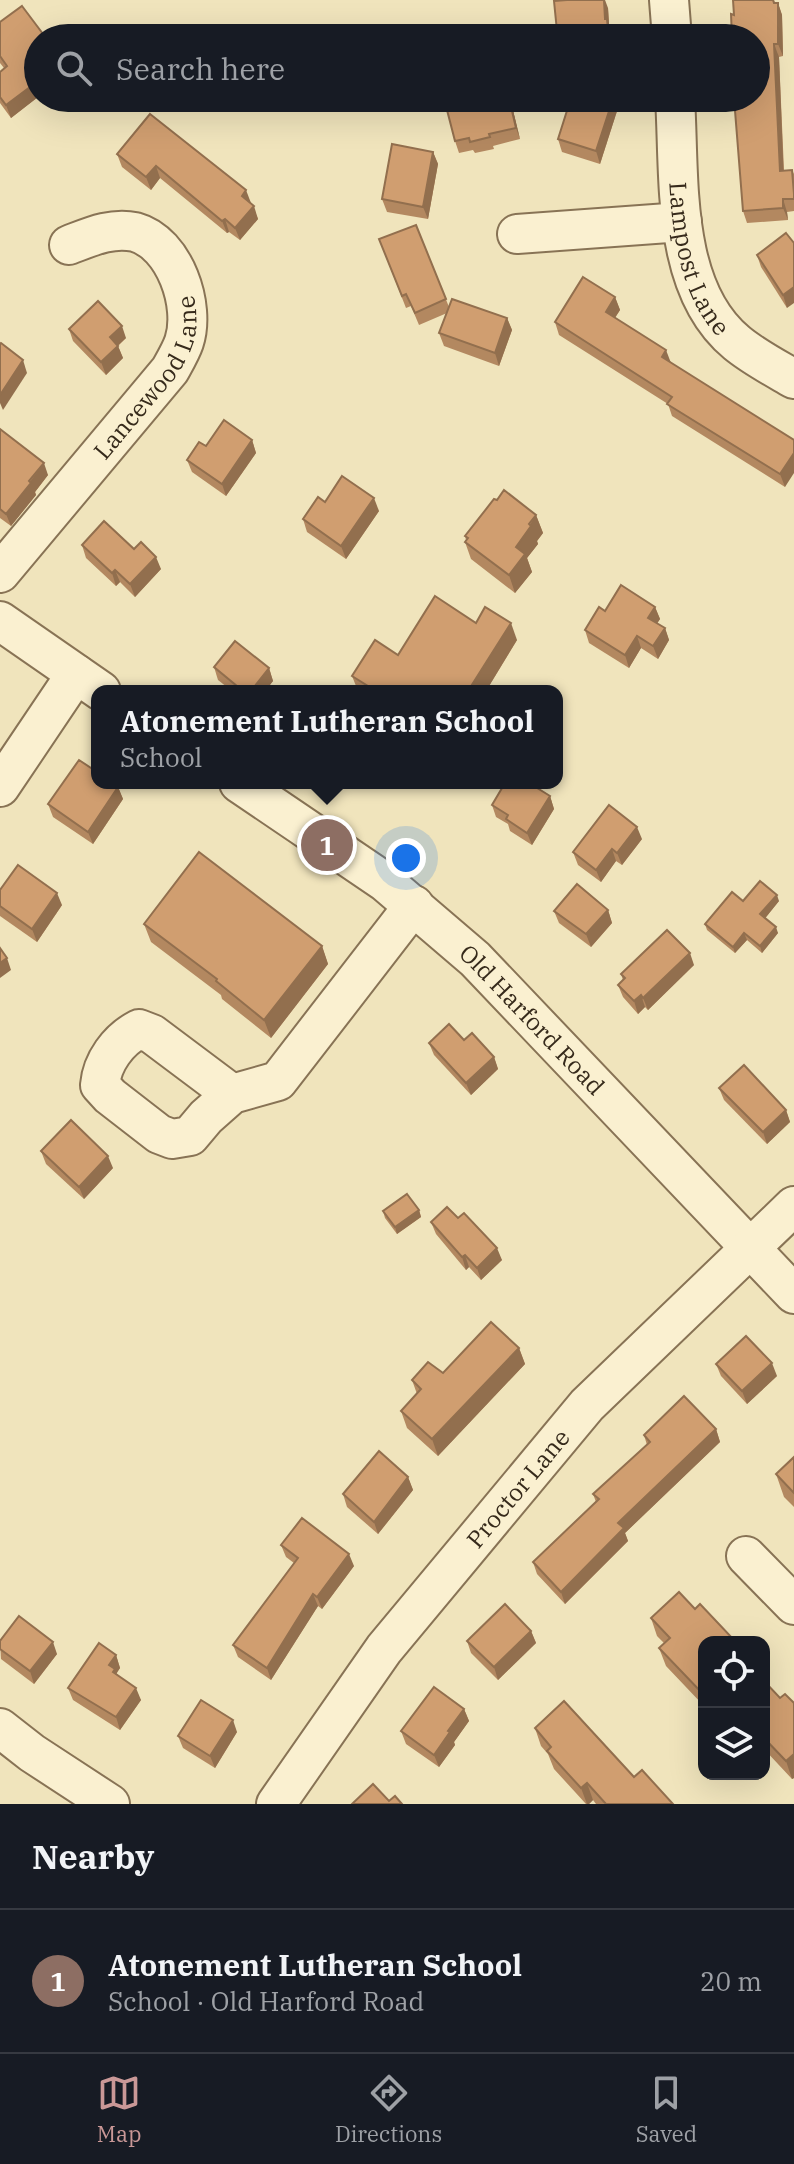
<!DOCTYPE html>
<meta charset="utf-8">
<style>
body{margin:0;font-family:"IBM Plex Serif",serif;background:#242831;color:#f1f3f6}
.controls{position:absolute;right:24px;bottom:24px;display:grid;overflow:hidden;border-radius:16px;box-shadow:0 8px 32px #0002}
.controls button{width:72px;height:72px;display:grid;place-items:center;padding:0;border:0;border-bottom:2px solid #363941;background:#171b24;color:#f1f3f6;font:40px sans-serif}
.you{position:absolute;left:406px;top:858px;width:28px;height:28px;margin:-20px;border:6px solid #fff;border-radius:50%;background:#1a73e8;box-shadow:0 0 0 12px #1a73e833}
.badge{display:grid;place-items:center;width:52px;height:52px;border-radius:50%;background:#ca9897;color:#fff;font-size:26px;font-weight:700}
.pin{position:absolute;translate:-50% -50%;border:4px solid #fff;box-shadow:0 2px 8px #0006}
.popup{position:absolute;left:91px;top:685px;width:472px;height:104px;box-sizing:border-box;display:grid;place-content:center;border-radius:16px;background:#171b24;filter:drop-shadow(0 2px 6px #0005);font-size:26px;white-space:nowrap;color:#9ea1a6}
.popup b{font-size:30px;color:#f1f3f6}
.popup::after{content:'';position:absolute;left:50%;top:100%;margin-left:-16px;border:16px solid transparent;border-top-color:#171b24}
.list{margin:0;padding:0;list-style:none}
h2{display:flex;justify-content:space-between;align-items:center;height:104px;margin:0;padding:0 32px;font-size:34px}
h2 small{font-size:26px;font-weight:400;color:#9ea1a6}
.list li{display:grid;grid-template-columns:52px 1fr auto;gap:24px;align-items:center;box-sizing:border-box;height:144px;padding:0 32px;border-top:2px solid #363941}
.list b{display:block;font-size:30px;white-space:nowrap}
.list p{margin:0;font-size:26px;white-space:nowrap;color:#9ea1a6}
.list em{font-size:26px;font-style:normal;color:#9ea1a6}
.icon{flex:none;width:44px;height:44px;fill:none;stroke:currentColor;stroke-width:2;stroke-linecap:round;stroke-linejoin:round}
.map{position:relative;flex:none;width:794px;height:1804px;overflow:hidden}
.search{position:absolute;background:#171b24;box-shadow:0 8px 32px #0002;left:24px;right:24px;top:24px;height:88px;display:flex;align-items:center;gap:20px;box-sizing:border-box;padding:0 28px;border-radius:44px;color:#9ea1a6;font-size:30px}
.sheet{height:248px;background:#171b24}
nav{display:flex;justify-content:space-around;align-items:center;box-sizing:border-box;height:112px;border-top:2px solid #363941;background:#171b24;font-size:22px;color:#9ea1a6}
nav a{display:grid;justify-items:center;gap:4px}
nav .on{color:#ca9897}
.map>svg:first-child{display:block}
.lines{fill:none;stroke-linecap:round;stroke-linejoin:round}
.minor-casing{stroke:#887355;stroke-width:42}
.minor{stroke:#faf0d0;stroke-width:38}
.wall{fill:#b38860}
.shaded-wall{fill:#926f4e}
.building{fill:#d09e70;stroke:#926f4e;stroke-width:2}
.labels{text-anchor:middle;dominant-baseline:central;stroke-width:6;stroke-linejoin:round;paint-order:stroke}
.street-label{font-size:24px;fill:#362a1b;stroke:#f7edcc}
</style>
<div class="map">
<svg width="794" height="1804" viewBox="0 0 794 1804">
<rect width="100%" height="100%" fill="#f0e4bc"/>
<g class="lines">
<g class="minor-casing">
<g id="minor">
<path d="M669 0 672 38"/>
<path id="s1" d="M675 98C680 176 670 288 737 343 754 357 775 368 794 379"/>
<path d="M517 234 682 222"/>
<path id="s2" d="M0 573 170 370C175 361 181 351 184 342 196 306 175 243 135 232 111 227 90 237 69 245"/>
<path d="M0 621 101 691"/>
<path id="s3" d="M239 783 385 882 475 959 794 1294"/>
<path d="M0 787 76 674"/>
<path d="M232 1094 152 1034 139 1029C118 1040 102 1062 100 1085L110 1096 159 1134 172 1139 190 1136 206 1117 232 1094 278 1081 414 905"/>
<path d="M746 1556 794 1605"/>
<path d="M0 1728 32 1753 110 1804"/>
<path id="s4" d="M276 1804 384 1649 587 1405 794 1206"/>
</g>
</g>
<use href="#minor" class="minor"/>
</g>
<g class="wall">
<path d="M774 0 775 3H778L782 15 783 56 779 57 784 170H792L794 174V211L787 212 788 220 747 223 743 211 734 15Z"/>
<path d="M608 8 609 24 612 31V38H559L557 31Z"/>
<path d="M0 22 38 38V97L11 118 0 103V72L4 68 0 63Z"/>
<path d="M457 98H510L520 139 493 146 494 149 475 153 473 150 459 153 455 141 459 107Z"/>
<path d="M613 99 617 111 600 164 562 152 558 139Z"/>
<path d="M150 114 251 203 258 219 240 240 229 232 227 233 160 178 151 190 122 167 117 154Z"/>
<path d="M433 152 438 164 428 219 387 212 382 199Z"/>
<path d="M416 225 449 307 507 318 512 330 499 366 444 346 439 333 447 313 419 325 411 306 406 308 379 239Z"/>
<path d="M794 243 787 308 761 267 757 255Z"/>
<path d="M615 297 620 310 615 318 670 362 794 440 785 487 672 416 668 404 559 335 555 322Z"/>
<path d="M69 329 126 338 118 346 123 358 106 375 73 341Z"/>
<path d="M0 429 48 475 35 492 36 495 11 526 0 518Z"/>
<path d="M252 440 256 453 226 496 192 472 187 460 206 446Z"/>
<path d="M497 500 536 515 543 533 537 541 538 544 527 558 532 572 515 593 471 559 465 542 466 540 465 536Z"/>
<path d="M325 502 379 511 346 559 307 532 303 519Z"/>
<path d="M82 545 134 549 161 569 135 597 120 582 116 586 86 558Z"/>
<path d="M655 607 660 619 657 623 665 628 669 640 658 659 641 648 629 668 589 643 585 630 605 611Z"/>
<path d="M476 623 517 640 486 691H358L352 676 398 655Z"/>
<path d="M214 667 269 668 273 681 265 691H232L218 680Z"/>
<path d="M118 787 123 799 93 844 53 817 48 804Z"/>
<path d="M550 796 554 809 532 845 510 831 508 824 496 817 492 805Z"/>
<path d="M642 839 622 865 616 861 601 882 578 865 573 852Z"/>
<path d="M0 890 62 905 37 942 0 916Z"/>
<path d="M743 901H779L765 918 778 933 762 953 747 940 735 953 707 930 705 924Z"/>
<path d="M608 910 612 923 591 947 559 923 554 911Z"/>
<path d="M144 924 322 946 328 964 271 1038 222 999 221 995 151 942Z"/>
<path d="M694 965 648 1010 645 1007 638 1014 623 997 618 985 623 980 621 974Z"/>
<path d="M464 1040 494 1057 498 1069 471 1095 434 1055 429 1043Z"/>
<path d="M719 1088 786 1110 790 1122 767 1144 724 1100Z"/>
<path d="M41 1151 113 1168 84 1199 46 1164Z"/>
<path d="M419 1210 421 1217 397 1234 385 1218 383 1211Z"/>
<path d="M458 1218 502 1260 481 1280 469 1267 466 1270 436 1234 431 1222Z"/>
<path d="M519 1348 525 1364 438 1456 407 1428 401 1411 417 1394 412 1380 443 1373Z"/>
<path d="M716 1364 777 1376 747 1404 721 1376Z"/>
<path d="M716 1429 720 1442 625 1533 628 1541 565 1604 537 1574 533 1562 596 1502 593 1494 647 1445 644 1435Z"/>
<path d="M794 1457V1507L784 1497 776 1474Z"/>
<path d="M408 1477 413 1490 378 1534 347 1507 343 1494Z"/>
<path d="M281 1545 354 1566 322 1609 318 1606 271 1680 238 1657 233 1645 294 1563 286 1557Z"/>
<path d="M700 1604 736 1642H704V1706L666 1666 659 1648 664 1643 657 1636 651 1618 695 1609Z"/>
<path d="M531 1631 536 1643 498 1680 471 1653 467 1641Z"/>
<path d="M0 1641 57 1654 34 1684 1 1659Z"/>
<path d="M116 1655 120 1668 116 1673 141 1700 120 1730 73 1700 68 1688Z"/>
<path d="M764 1681 780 1698 794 1703V1778L792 1779 764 1749Z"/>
<path d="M464 1709 469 1721 454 1742 455 1745 439 1767 406 1744 401 1731Z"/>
<path d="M535 1728 634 1777 673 1804H596L593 1800 589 1804H586L554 1769 548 1754 541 1746Z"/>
<path d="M237 1732 215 1768 183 1748 178 1736Z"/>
</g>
<g class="shaded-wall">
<path d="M604 0H605L608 8 609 24 612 31V38H609L605 19Z"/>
<path d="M773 0 778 11V3L782 15 783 56 778 44Z"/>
<path d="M774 44 779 57 784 183 780 171Z"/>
<path d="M38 81V97L11 118 6 105Z"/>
<path d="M509 98H510L520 139 516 128Z"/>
<path d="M613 99 617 111 600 164 596 151Z"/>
<path d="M433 152 438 164 428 219 423 207Z"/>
<path d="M156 166 160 178 151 190 146 177Z"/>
<path d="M246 190 251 203 246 209 242 196Z"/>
<path d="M783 199 787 212 788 220 783 208Z"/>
<path d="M254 206 258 219 240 240 235 228Z"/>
<path d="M225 219 229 232 227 233 222 221Z"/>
<path d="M794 287V303L787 308 783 295Z"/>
<path d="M615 297 620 310 610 325 606 312Z"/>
<path d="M507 318 512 330 499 366 495 353Z"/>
<path d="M122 326 126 338 114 349 110 337Z"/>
<path d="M118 346 123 358 106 375 101 362Z"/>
<path d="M666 350 671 363 662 357Z"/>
<path d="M23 360 27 373 3 410 0 403V395Z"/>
<path d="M252 440 256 453 226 496 222 484Z"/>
<path d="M794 453V473L785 487 780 474Z"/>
<path d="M44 463 48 475 35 492 36 495 11 526 6 514Z"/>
<path d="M374 498 379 511 346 559 341 546Z"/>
<path d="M536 515 543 533 537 541 538 544 527 558 532 572 515 593 509 575 516 547Z"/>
<path d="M156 557 161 569 135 597 130 584Z"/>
<path d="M115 570 120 582 116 586 112 573Z"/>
<path d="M655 607 660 619 653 630 648 618Z"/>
<path d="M511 623 517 640 486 691H468Z"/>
<path d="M665 628 669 640 658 659 653 646Z"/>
<path d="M637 636 641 648 629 668 625 655Z"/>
<path d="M269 668 273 681 265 691H251Z"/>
<path d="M118 787 123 799 93 844 88 832Z"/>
<path d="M550 796 554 809 532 845 527 833Z"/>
<path d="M637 827 642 839 622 865 617 853Z"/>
<path d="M612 849 616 861 601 882 596 870Z"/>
<path d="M57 893 62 905 37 942 32 929Z"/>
<path d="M777 895 779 901 763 921 760 914Z"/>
<path d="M608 910 612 923 591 947 586 934Z"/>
<path d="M776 927 778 933 762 953 760 946Z"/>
<path d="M744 933 747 940 735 953 733 947Z"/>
<path d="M322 946 328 964 271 1038 264 1020Z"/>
<path d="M690 953 694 965 648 1010 643 998Z"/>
<path d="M7 958 11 970 0 978V963Z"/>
<path d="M641 995 645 1007 638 1014 634 1001Z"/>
<path d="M494 1057 498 1069 471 1095 466 1083Z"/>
<path d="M786 1110 790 1122 767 1144 763 1132Z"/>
<path d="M108 1156 113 1168 84 1199 79 1187Z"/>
<path d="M419 1210 421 1217 397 1234 395 1227Z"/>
<path d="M497 1248 502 1260 481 1280 477 1268Z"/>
<path d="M465 1255 469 1267 466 1270 462 1257Z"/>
<path d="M519 1348 525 1364 438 1456 432 1439Z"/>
<path d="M772 1363 777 1376 747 1404 742 1391Z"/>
<path d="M716 1429 720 1442 625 1533 628 1541 565 1604 561 1592 618 1523Z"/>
<path d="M408 1477 413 1490 378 1534 374 1522Z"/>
<path d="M349 1554 354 1566 322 1609 317 1597Z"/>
<path d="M313 1594 318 1606 271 1680 267 1668Z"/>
<path d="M531 1631 536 1643 498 1680 494 1667Z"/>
<path d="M53 1642 57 1654 34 1684 30 1671Z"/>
<path d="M116 1655 120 1668 115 1676 109 1665Z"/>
<path d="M136 1688 141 1700 120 1730 116 1717Z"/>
<path d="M464 1709 469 1721 454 1742 455 1745 439 1767 434 1755 448 1731Z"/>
<path d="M233 1720 237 1732 215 1768 210 1756Z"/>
<path d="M794 1754V1778L792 1779 786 1761Z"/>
<path d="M587 1783 593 1800 589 1804H587L581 1788Z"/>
</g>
<g class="building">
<path d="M567 0H604L605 19H607L609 38H564L563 31H557L554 1Z"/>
<path d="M733 0H773L774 3H778V44H774L780 171 792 170 794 194V199H783V208L743 211 734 98H756V38H732L731 14 734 15Z"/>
<path d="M22 6 46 38H38V81L6 105 0 97V72L7 66 0 56V22Z"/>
<path d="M457 98H509L516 128 489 134 490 137 470 142 469 138 455 141 447 110 459 107Z"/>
<path d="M571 98 613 99 596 151 558 139Z"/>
<path d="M150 114 246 190 242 196 254 206 235 228 225 219 222 221 156 166 146 177 117 154Z"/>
<path d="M392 144 433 152 423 207 382 199Z"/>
<path d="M416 225 446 299 415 313 406 294 402 296 379 239Z"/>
<path d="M786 233 794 243V287L783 295 757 255Z"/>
<path d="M583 277 615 297 606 312 666 350 662 357 794 440V453L780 474 667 404 672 397 555 322Z"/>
<path d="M452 299 507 318 495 353 439 333Z"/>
<path d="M98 301 122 326 110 337 118 346 101 362 69 329Z"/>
<path d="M1 343 23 360 0 395V344Z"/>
<path d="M224 420 252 440 222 484 187 460 199 442 206 446Z"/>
<path d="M0 429 44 463 29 481 31 483 6 514 0 509Z"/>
<path d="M342 476 374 498 341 546 303 519 318 497 325 502Z"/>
<path d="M504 490 536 515 529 524 531 526 516 547 525 554 509 575 465 542 468 538 465 536 494 499 497 500Z"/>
<path d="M104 521 134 549 141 542 156 557 130 584 115 570 112 573 82 545Z"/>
<path d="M621 585 655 607 648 618 665 628 653 646 637 636 625 655 585 630 599 607 605 611Z"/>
<path d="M435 596 476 623 485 607 511 623 468 691H376L352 676 375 640 398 655Z"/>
<path d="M235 641 269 668 251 691H243L214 667Z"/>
<path d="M79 760 97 772V783H113L118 787 88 832 48 804Z"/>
<path d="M505 783H520L524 785 525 783H529L550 796 527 833 506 819 508 815 492 805Z"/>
<path d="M609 805 637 827 617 853 612 849 596 870 573 852Z"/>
<path d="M199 852 322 946 264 1020 216 981 217 979 144 924Z"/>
<path d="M18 865 57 893 32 929 0 906V890Z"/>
<path d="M760 881 777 895 760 914 776 927 760 946 744 933 733 947 705 924 732 892 743 901Z"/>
<path d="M577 884 608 910 586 934 554 911Z"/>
<path d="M667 930 690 953 643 998 641 995 634 1001 618 985 625 978 621 974Z"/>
<path d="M0 948 7 958 0 963Z"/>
<path d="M449 1024 464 1040 472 1033 494 1057 466 1083 429 1043Z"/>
<path d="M744 1065 786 1110 763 1132 719 1088Z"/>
<path d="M71 1120 108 1156 79 1187 41 1151Z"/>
<path d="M407 1194 419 1210 395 1227 383 1211Z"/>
<path d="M447 1207 458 1218 464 1213 497 1248 477 1268 465 1255 462 1257 431 1222Z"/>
<path d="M491 1322 519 1348 432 1439 401 1411 421 1389 412 1380 428 1362 443 1373Z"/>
<path d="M746 1336 772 1363 742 1391 716 1364Z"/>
<path d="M684 1396 716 1429 618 1523 624 1528 561 1592 533 1562 599 1499 593 1494 650 1442 644 1435Z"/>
<path d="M379 1451 408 1477 374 1522 343 1494Z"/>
<path d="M794 1457V1493L776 1474Z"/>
<path d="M302 1518 349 1554 317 1597 313 1594 267 1668 233 1645 298 1558 281 1545Z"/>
<path d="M679 1592 695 1609 700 1604 735 1641 704 1642V1695L659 1648 670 1638 651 1618Z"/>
<path d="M505 1604 531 1631 494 1667 467 1641Z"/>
<path d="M19 1616 53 1642 30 1671 0 1649V1641Z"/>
<path d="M99 1643 116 1655 109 1665 115 1669 113 1672 136 1688 116 1717 68 1688Z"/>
<path d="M764 1681 780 1698 785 1694 794 1703V1754L786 1761 764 1738Z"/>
<path d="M434 1687 464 1709 448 1731 450 1732 434 1755 401 1731Z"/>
<path d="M201 1700 233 1720 210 1756 178 1736Z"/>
<path d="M564 1701 634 1777 642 1770 673 1804H606L587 1783 581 1788 547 1751 551 1747 535 1728Z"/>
<path d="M373 1784 389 1801 395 1796 402 1804H352Z"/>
</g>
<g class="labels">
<g class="street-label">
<text stroke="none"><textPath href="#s1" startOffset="164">Lampost Lane</textPath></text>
<text stroke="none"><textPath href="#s2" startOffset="248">Lancewood Lane</textPath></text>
<text stroke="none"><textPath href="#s3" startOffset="378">Old Harford Road</textPath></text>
<text stroke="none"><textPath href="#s4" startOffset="398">Proctor Lane</textPath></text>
</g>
</g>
</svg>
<div class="controls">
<button><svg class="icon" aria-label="locate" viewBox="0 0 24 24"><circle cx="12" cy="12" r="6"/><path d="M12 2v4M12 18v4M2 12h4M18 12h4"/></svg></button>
<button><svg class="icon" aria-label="layers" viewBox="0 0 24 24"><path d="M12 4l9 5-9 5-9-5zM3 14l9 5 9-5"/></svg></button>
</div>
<div class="you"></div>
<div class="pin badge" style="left:327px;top:845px;background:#8d6e63">1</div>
<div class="popup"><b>Atonement Lutheran School</b>School</div>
<div class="search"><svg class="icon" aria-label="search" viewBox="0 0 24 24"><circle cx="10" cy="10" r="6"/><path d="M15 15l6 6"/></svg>Search here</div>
</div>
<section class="sheet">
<h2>Nearby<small></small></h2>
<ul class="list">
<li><span class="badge" style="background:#8d6e63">1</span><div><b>Atonement Lutheran School</b><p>School · Old Harford Road</p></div><em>20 m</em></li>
</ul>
</section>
<nav>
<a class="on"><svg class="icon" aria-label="map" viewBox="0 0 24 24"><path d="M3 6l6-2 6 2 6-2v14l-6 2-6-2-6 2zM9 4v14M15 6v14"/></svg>Map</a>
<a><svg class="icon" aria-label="directions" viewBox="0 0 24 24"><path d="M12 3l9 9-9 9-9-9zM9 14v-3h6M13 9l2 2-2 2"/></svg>Directions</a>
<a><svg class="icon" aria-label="saved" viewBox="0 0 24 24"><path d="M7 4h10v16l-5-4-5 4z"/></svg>Saved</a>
</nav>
